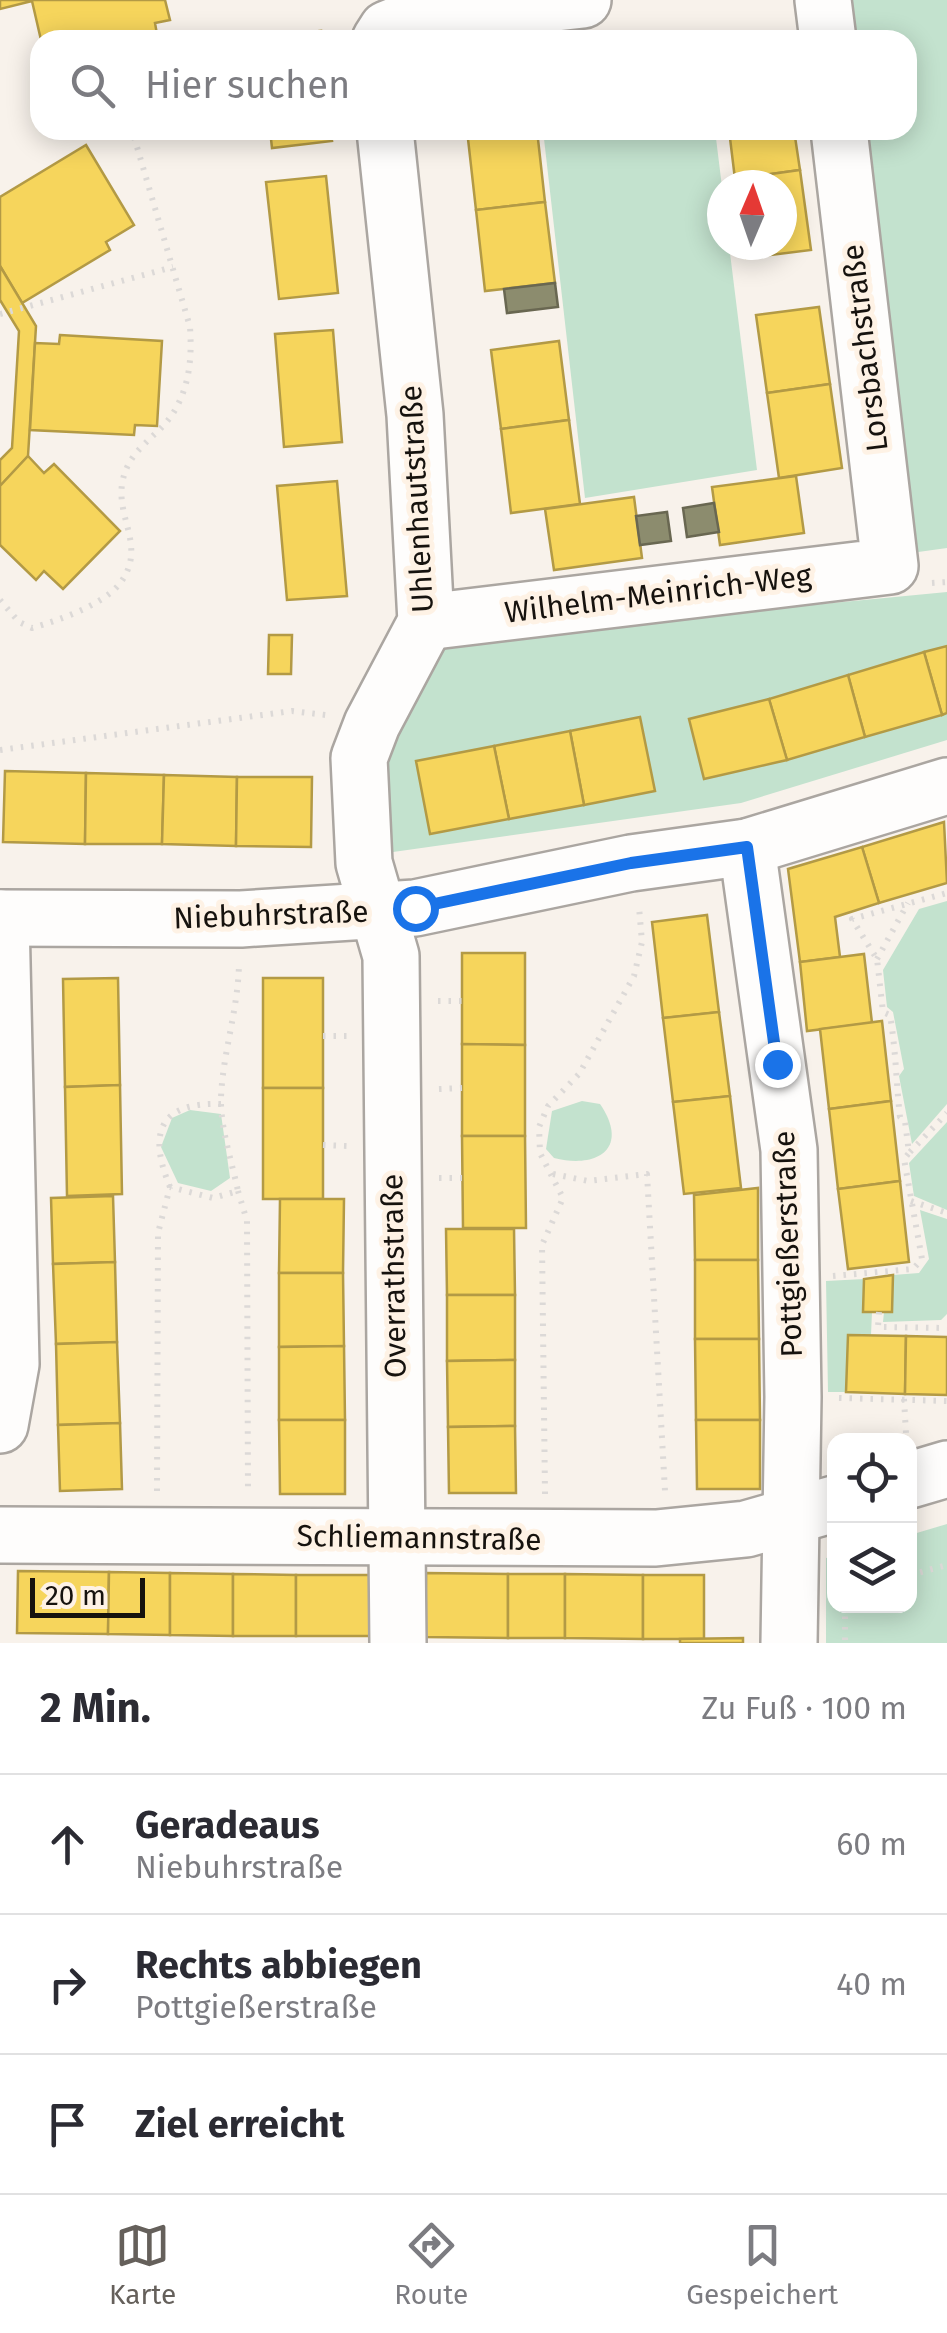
<!DOCTYPE html>
<html lang="de">
<meta charset="utf-8">
<style>
body{margin:0;font-family:"Fira Sans",sans-serif;background:#f7f7f7;color:#2b2b33}
.controls{position:absolute;right:30px;bottom:30px;display:grid;overflow:hidden;border-radius:20px;box-shadow:0 5px 25px #0003}
.controls button{width:90px;height:90px;display:grid;place-items:center;padding:0;border:0;border-bottom:2px solid #e1e1e2;background:#fff;color:#2b2b33;font:50px sans-serif}
.compass{position:absolute;left:707px;top:170px;width:90px;height:90px;border-radius:50%;background:#fff;box-shadow:0 5px 25px #0003;rotate:2deg}
.scale{position:absolute;left:30px;bottom:25px;width:115px;box-sizing:border-box;padding-left:10px;border:5px solid #16120e;border-top:0;font-size:28px;line-height:35px;white-space:nowrap;color:#16120e;-webkit-text-stroke:8px #fef2e5;paint-order:stroke}
.stop{position:absolute;width:30px;height:30px;margin:-22px;border:8px solid #1a73e8;border-radius:50%;background:#fff}
.stop.end{background:#1a73e8;border-color:#fff;box-shadow:0 2px 10px #0008}
.list{margin:0;padding:0;list-style:none}
h2{display:flex;justify-content:space-between;align-items:center;height:130px;margin:0;padding:0 40px;font-size:42px}
h2 small{font-size:32px;font-weight:400;color:#7c7c81}
.list li{display:grid;grid-template-columns:65px 1fr auto;gap:30px;align-items:center;box-sizing:border-box;height:140px;padding:0 40px;border-top:2px solid #e1e1e2}
.list b{display:block;font-size:38px;white-space:nowrap}
.list p{margin:0;font-size:32px;white-space:nowrap;color:#7c7c81}
.list em{font-size:32px;font-style:normal;color:#7c7c81}
.icon{flex:none;width:55px;height:55px;fill:none;stroke:currentColor;stroke-width:2;stroke-linecap:round;stroke-linejoin:round}
.map{position:relative;flex:none;width:947px;height:1643px;overflow:hidden}
.search{position:absolute;background:#fff;box-shadow:0 5px 25px #0003;left:30px;right:30px;top:30px;height:110px;display:flex;align-items:center;gap:25px;box-sizing:border-box;padding:0 35px;border-radius:30px;color:#7c7c81;font-size:38px}
.sheet{height:550px;background:#fff}
nav{display:flex;justify-content:space-around;align-items:center;box-sizing:border-box;height:140px;border-top:2px solid #e1e1e2;background:#fff;font-size:28px;color:#7c7c81}
nav a{display:grid;justify-items:center;gap:5px}
nav .on{color:#65605b}
.map>svg:first-child{display:block}
.green{fill:#c3e2ce}
.homes{fill:#f6d55c;stroke:#b39a45;stroke-width:2.5}
.industry{fill:#8c8c6e;stroke:#696751;stroke-width:2.5}
.lines{fill:none;stroke-linecap:round;stroke-linejoin:round}
.minor-casing{stroke:#aba6a1;stroke-width:60}
.path{stroke:#dcd9d7;stroke-width:6;stroke-dasharray:2.5 8;stroke-linecap:butt}
.minor{stroke:#fefdfc;stroke-width:55}
.route{stroke:#1a73e8;stroke-width:12}
.labels{text-anchor:middle;dominant-baseline:central;stroke-width:10;stroke-linejoin:round;paint-order:stroke}
.street-label{font-size:30px;fill:#16120e;stroke:#fef2e5}
</style>
<div class="map">
<svg width="947" height="1643" viewBox="0 0 947 1643">
<rect width="100%" height="100%" fill="#f8f2eb"/>
<g class="green">
<path d="M835 0H947V548L911 553 853 130H907V40H841Z"/>
<path d="M543 130H715L722 187V245H729L757 470 585 498Z"/>
<path d="M947 592V740L741 803 386 853 378 740 448 640Z"/>
<path d="M947 901V1104L912 1144 899 1076 904 1069 893 1012 887 1007 883 970 919 909Z"/>
<path d="M582 1101 600 1104C630 1148 598 1169 554 1158L546 1149 552 1111Z"/>
<path d="M190 1110 221 1114 230 1178 211 1191 178 1183 161 1147 172 1118Z"/>
<path d="M947 1122V1210L914 1196 909 1163Z"/>
<path d="M920 1210 947 1219V1314L941 1320 883 1322 884 1312H892L893 1275 919 1273 929 1259Z"/>
<path d="M864 1279 863 1311 872 1312 871 1335H848L846 1392H828L826 1281Z"/>
<path d="M947 1524V1643H826V1558L834 1556V1606H910V1535Z"/>
</g>
<g class="homes">
<path d="M0 0H165L170 20 155 23 158 40H41L32 1 0 9Z"/>
<path d="M321 31V40H261V37Z"/>
<path d="M738 35V40H689Z"/>
<path d="M270 130H330L332 141 272 148Z"/>
<path d="M467 130H537L545 202 476 210Z"/>
<path d="M729 130H794L800 170 735 179Z"/>
<path d="M86 145 134 225 106 242 110 250 22 303 0 266V197Z"/>
<path d="M800 170 811 250 746 258 744 245H782V185H736L735 179Z"/>
<path d="M326 176 338 293 279 299 266 182Z"/>
<path d="M545 202 555 283 485 291 476 210Z"/>
<path d="M0 266 36 326 28 456 0 486V460L12 448 19 331 0 300Z"/>
<path d="M819 307 830 384 767 393 756 315Z"/>
<path d="M333 330 342 442 284 447 275 334Z"/>
<path d="M60 335 162 341 157 426 135 425 134 435 30 430 35 343 59 344Z"/>
<path d="M559 341 569 420 501 429 491 350Z"/>
<path d="M830 384 842 468 779 478 767 393Z"/>
<path d="M569 420 580 504 511 513 501 429Z"/>
<path d="M28 456 44 473 54 464 120 531 63 589 44 571 36 580 0 545V486Z"/>
<path d="M796 476 804 533 720 545 712 487Z"/>
<path d="M337 481 347 596 287 600 277 486Z"/>
<path d="M634 497 642 558 554 570 545 509Z"/>
<path d="M269 635H292L291 674H268Z"/>
<path d="M947 646V713L942 715 924 652Z"/>
<path d="M924 652 942 715 865 737 848 675Z"/>
<path d="M848 675 865 737 787 760 769 699Z"/>
<path d="M769 699 787 760 704 779 689 719Z"/>
<path d="M640 717 655 791 584 805 570 731Z"/>
<path d="M570 731 584 805 509 819 494 746Z"/>
<path d="M494 746 509 819 430 834 416 761Z"/>
<path d="M5 771 86 773 85 844 3 842Z"/>
<path d="M86 773 164 775 162 844H85Z"/>
<path d="M164 775 237 777 236 846 162 844Z"/>
<path d="M237 777H312L311 847 236 846Z"/>
<path d="M944 822 947 883 879 903 862 847Z"/>
<path d="M862 847 879 903 835 917 840 957 800 962 788 869Z"/>
<path d="M707 915 719 1012 663 1018 652 922Z"/>
<path d="M462 953H525V1045L462 1044Z"/>
<path d="M864 954 872 1023 807 1031 800 962Z"/>
<path d="M118 978 120 1085 65 1087 63 979Z"/>
<rect x="263" y="978" width="60" height="110"/>
<path d="M719 1012 730 1096 673 1102 663 1018Z"/>
<path d="M882 1021 891 1101 829 1109 820 1029Z"/>
<path d="M462 1044 525 1045V1136H462Z"/>
<path d="M120 1085 122 1194 67 1196 65 1087Z"/>
<rect x="263" y="1088" width="60" height="111"/>
<path d="M730 1096 741 1188 684 1194 673 1102Z"/>
<path d="M891 1101 900 1181 838 1189 829 1109Z"/>
<path d="M462 1136H525L526 1228H463Z"/>
<path d="M900 1181 909 1262 848 1269 838 1189Z"/>
<path d="M758 1188V1260H695L694 1195Z"/>
<path d="M113 1196 115 1262 53 1264 51 1198Z"/>
<path d="M280 1199H344L343 1273H279Z"/>
<path d="M446 1229H514L515 1295H447Z"/>
<path d="M695 1260H758L759 1339H695Z"/>
<path d="M115 1262 117 1342 56 1344 53 1264Z"/>
<path d="M279 1273H343L344 1346 279 1347Z"/>
<path d="M893 1275 892 1312H863L864 1279Z"/>
<path d="M447 1295H515V1360L447 1361Z"/>
<path d="M848 1335 906 1336 905 1394 846 1392Z"/>
<path d="M906 1336 947 1337V1395L905 1394Z"/>
<path d="M695 1339H759L760 1420H696Z"/>
<path d="M117 1342 120 1423 58 1425 56 1344Z"/>
<path d="M344 1346 345 1420H279V1347Z"/>
<path d="M515 1360V1426L448 1427 447 1361Z"/>
<path d="M279 1420H345V1494H280Z"/>
<path d="M696 1420H760V1489H697Z"/>
<path d="M120 1423 122 1489 60 1491 58 1425Z"/>
<path d="M515 1426 516 1493H449L448 1427Z"/>
<path d="M18 1571 109 1572 108 1634 17 1633Z"/>
<path d="M109 1572 170 1573V1635L108 1634Z"/>
<path d="M170 1573 233 1574V1636L170 1635Z"/>
<path d="M426 1573 508 1574V1638L425 1637Z"/>
<path d="M233 1574 296 1575V1636H233Z"/>
<rect x="508" y="1574" width="57" height="64"/>
<path d="M565 1574 643 1575V1639L565 1638Z"/>
<rect x="296" y="1575" width="79" height="61"/>
<rect x="643" y="1575" width="61" height="64"/>
<path d="M743 1638V1643H680V1639Z"/>
</g>
<g class="industry">
<path d="M555 283 558 307 507 313 504 289Z"/>
<path d="M714 503 719 532 687 537 683 508Z"/>
<path d="M667 512 671 541 640 545 636 516Z"/>
</g>
<g class="lines">
<g class="minor-casing">
<g id="minor">
<path d="M823 0 828 40"/>
<path d="M380 40 387 29 412 19 583 0"/>
<path d="M385 130 415 415 426 622 372 724 359 758 364 863 391 956 398 1643"/>
<path d="M426 622 890 566 839 130"/>
<path d="M747 847 789 1150 793 1397 789 1643"/>
<path d="M0 918 241 919 415 908 631 863 747 847 947 786"/>
<path d="M0 1425 11 1364 1 918"/>
<path d="M910 1480 947 1469"/>
<path d="M0 1535 656 1538 746 1529 834 1504"/>
</g>
</g>
<g class="path">
<path d="M0 314 173 267"/>
<path d="M932 583 947 582"/>
<path d="M0 600 19 622 32 628C59 620 104 605 121 582 146 547 117 520 122 484 128 447 159 438 175 410 190 384 192 356 190 327L132 130"/>
<path d="M0 750 292 711 326 715"/>
<path d="M877 959 908 903"/>
<path d="M438 1001H462"/>
<path d="M323 1036H347"/>
<path d="M439 1089 462 1088"/>
<path d="M323 1145 347 1146"/>
<path d="M910 1152 947 1113"/>
<path d="M553 1174 588 1181 647 1174 665 1491"/>
<path d="M439 1178H462"/>
<path d="M170 1187C148 1134 158 1102 221 1104"/>
<path d="M238 1191 247 1221 248 1494"/>
<path d="M911 1201 947 1213"/>
<path d="M833 1276 913 1269 922 1259 904 1159 909 1153 905 1121 900 1117C896 1081 896 1051 890 1015L883 1012 877 959 852 919 947 893"/>
<path d="M879 1312 878 1327 947 1328"/>
<path d="M839 1398 947 1401"/>
<path d="M904 1399 906 1433"/>
<path d="M157 1491 158 1233 170 1187 213 1198 238 1191C232 1162 220 1127 221 1097 223 1052 238 1010 239 964"/>
<path d="M545 1494 542 1245 563 1198 540 1153 539 1127 548 1106 579 1074 634 976 642 942 639 907"/>
<path d="M910 1575 947 1565"/>
<path d="M845 1606V1643"/>
</g>
<use href="#minor" class="minor"/>
</g>
<g class="lines">
<path class="route" d="M415 908 631 863 747 847 777 1064"/>
</g>
<g class="labels">
<g class="street-label">
<text transform="translate(865 348) rotate(-97)">Lorsbachstraße</text>
<text transform="translate(417 499) rotate(-93)">Uhlenhautstraße</text>
<text transform="translate(658 594) rotate(-7)">Wilhelm-Meinrich-Weg</text>
<text transform="translate(271 915) rotate(-2)">Niebuhrstraße</text>
<text transform="translate(788 1244) rotate(-92)">Pottgießerstraße</text>
<text transform="translate(394 1276) rotate(-91)">Overrathstraße</text>
<text transform="translate(419 1538) rotate(1)">Schliemannstraße</text>
</g>
</g>
</svg>
<div class="controls">
<button><svg class="icon" aria-label="locate" viewBox="0 0 24 24"><circle cx="12" cy="12" r="6"/><path d="M12 2v4M12 18v4M2 12h4M18 12h4"/></svg></button>
<button><svg class="icon" aria-label="layers" viewBox="0 0 24 24"><path d="M12 4l9 5-9 5-9-5zM3 14l9 5 9-5"/></svg></button>
</div>
<svg class="compass" viewBox="-18 -18 36 36"><path d="M0-13l5 13h-10z" fill="#e53935"/><path d="M0 13l5-13h-10z" fill="#7c7c81"/></svg>
<div class="scale">20 m</div>
<div class="stop" style="left:415px;top:908px"></div>
<div class="stop end" style="left:777px;top:1064px"></div>
<div class="search"><svg class="icon" aria-label="search" viewBox="0 0 24 24"><circle cx="10" cy="10" r="6"/><path d="M15 15l6 6"/></svg>Hier suchen</div>
</div>
<section class="sheet">
<h2>2 Min.<small>Zu Fuß · 100 m</small></h2>
<ul class="list">
<li><svg class="icon" aria-label="ahead" viewBox="0 0 24 24"><path d="M12 20V5M6 11l6-6 6 6"/></svg><div><b>Geradeaus</b><p>Niebuhrstraße</p></div><em>60 m</em></li>
<li><svg class="icon" aria-label="right" viewBox="0 0 24 24"><path d="M7 20v-9h11M14 6l5 5-5 5"/></svg><div><b>Rechts abbiegen</b><p>Pottgießerstraße</p></div><em>40 m</em></li>
<li><svg class="icon" aria-label="arrive" viewBox="0 0 24 24"><path d="M6 21V4h12l-3 4 3 4H6"/></svg><div><b>Ziel erreicht</b></div></li>
</ul>
</section>
<nav>
<a class="on"><svg class="icon" aria-label="map" viewBox="0 0 24 24"><path d="M3 6l6-2 6 2 6-2v14l-6 2-6-2-6 2zM9 4v14M15 6v14"/></svg>Karte</a>
<a><svg class="icon" aria-label="directions" viewBox="0 0 24 24"><path d="M12 3l9 9-9 9-9-9zM9 14v-3h6M13 9l2 2-2 2"/></svg>Route</a>
<a><svg class="icon" aria-label="saved" viewBox="0 0 24 24"><path d="M7 4h10v16l-5-4-5 4z"/></svg>Gespeichert</a>
</nav>
